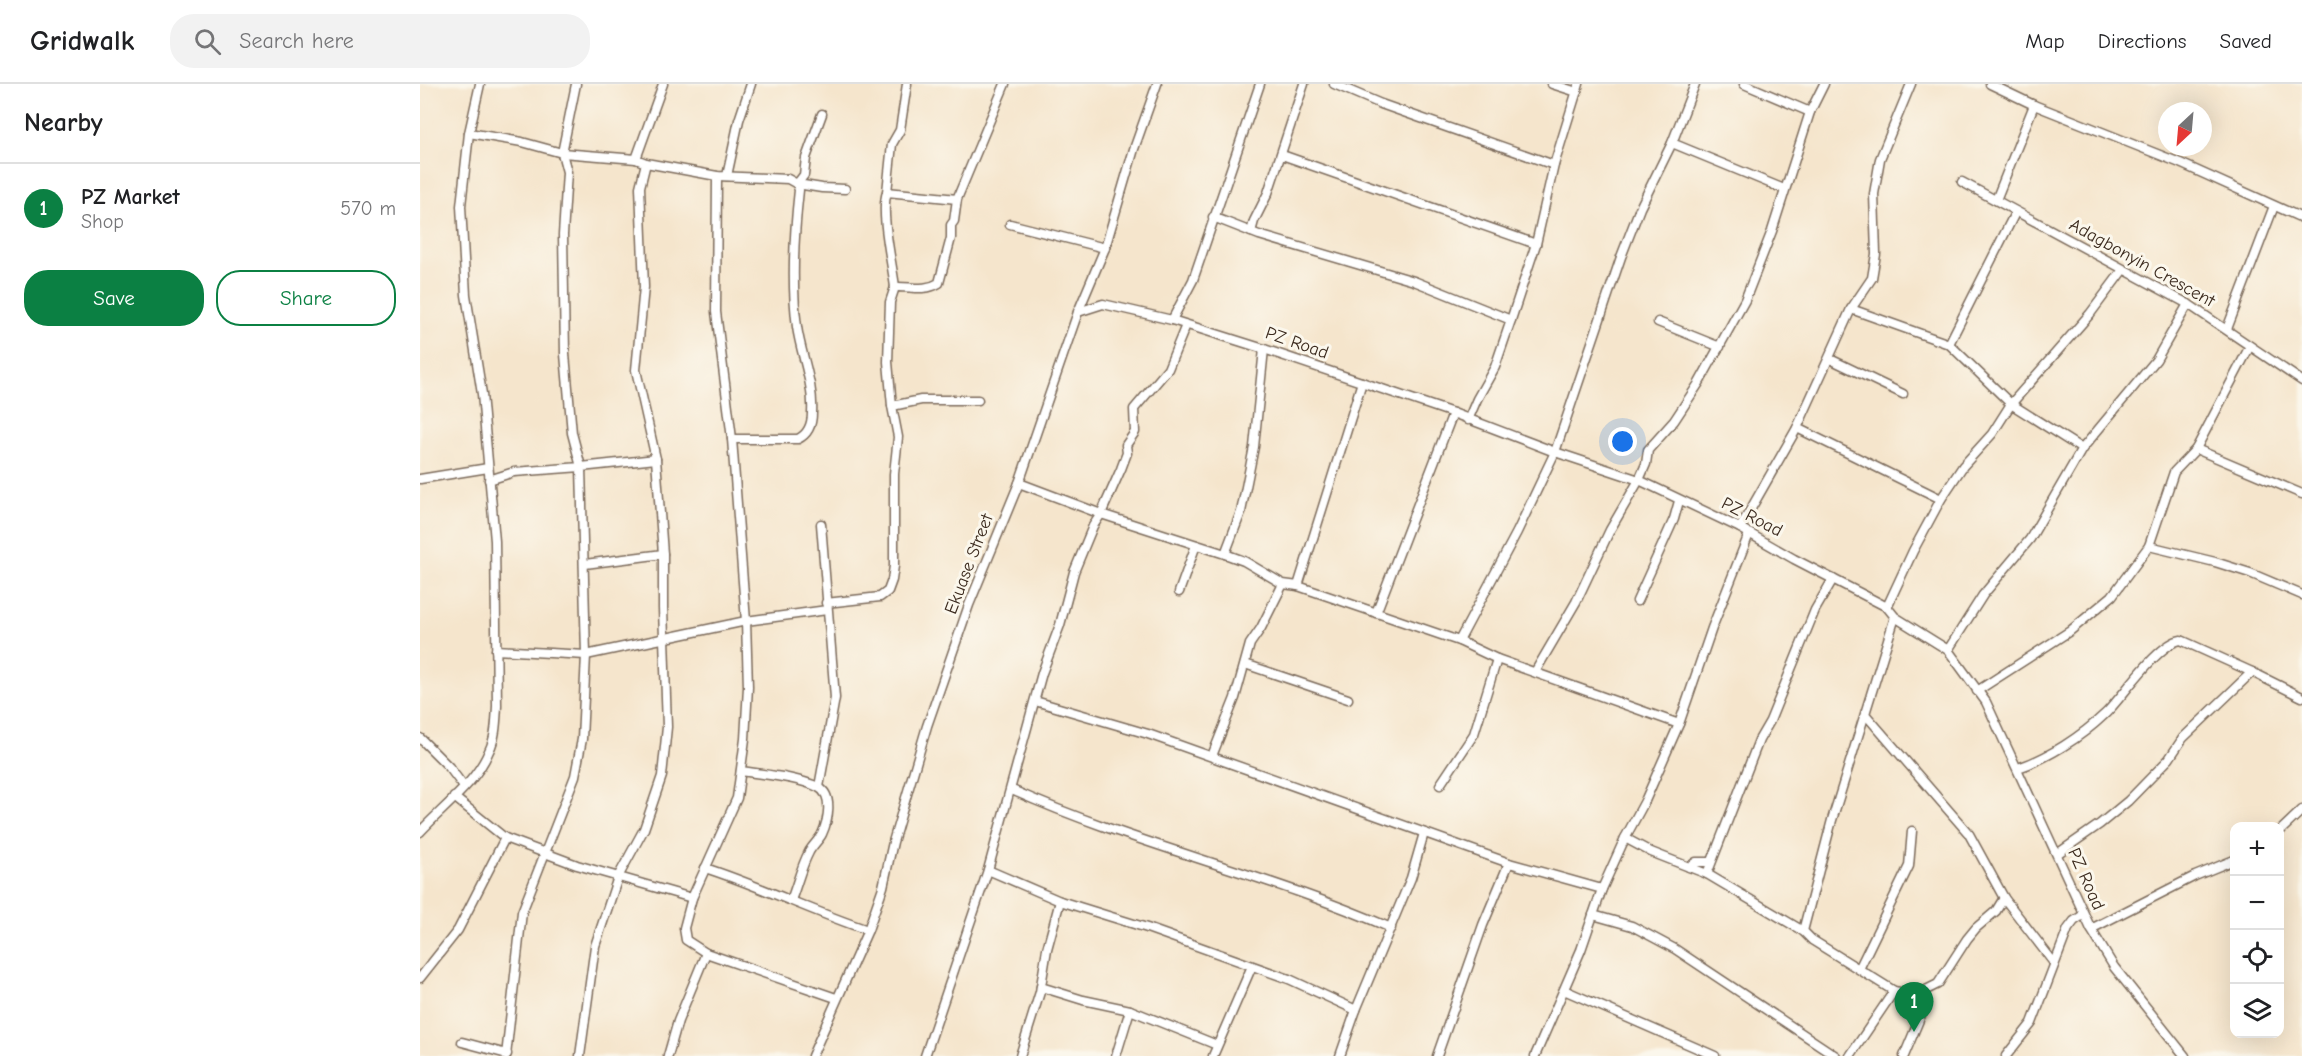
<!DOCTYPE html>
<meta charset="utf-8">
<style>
body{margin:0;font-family:"Comic Neue",sans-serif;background:#f2f2f2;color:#202124}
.controls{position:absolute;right:18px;bottom:18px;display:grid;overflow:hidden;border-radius:12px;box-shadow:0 6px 24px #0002}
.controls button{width:54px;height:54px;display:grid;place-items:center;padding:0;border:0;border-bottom:2px solid #e0e0e0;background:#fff;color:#202124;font:30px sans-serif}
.compass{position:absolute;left:1738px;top:18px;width:54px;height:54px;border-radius:50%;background:#fff;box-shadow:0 6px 24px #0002;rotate:206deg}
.you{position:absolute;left:1203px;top:358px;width:21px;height:21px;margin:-15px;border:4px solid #fff;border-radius:50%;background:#1a73e8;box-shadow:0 0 0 9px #1a73e833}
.badge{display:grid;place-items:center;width:39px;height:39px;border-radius:50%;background:#0b8043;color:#fff;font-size:20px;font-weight:700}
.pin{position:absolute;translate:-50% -50px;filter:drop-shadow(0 2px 3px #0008)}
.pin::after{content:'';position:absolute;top:32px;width:21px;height:18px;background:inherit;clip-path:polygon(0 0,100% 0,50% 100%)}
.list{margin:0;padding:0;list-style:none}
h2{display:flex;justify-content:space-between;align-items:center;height:78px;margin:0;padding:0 24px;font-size:26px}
h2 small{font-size:20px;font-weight:400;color:#757577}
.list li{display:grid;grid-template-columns:39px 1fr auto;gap:18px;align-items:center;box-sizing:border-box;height:90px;padding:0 24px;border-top:2px solid #e0e0e0}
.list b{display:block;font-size:22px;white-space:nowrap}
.list p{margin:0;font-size:20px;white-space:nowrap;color:#757577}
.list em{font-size:20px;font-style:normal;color:#757577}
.actions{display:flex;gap:12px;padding:18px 24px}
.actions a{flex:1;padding:14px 0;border:2px solid #0b8043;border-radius:24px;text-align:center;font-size:21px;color:#0b8043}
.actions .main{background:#0b8043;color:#fff}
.icon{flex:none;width:33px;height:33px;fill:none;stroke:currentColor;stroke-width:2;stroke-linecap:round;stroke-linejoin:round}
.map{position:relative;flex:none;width:1882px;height:972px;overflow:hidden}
header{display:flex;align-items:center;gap:36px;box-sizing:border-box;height:84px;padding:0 30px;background:#fff;border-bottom:2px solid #e0e0e0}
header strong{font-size:28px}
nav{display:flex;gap:33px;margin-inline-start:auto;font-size:21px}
.search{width:420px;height:54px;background:#f2f2f2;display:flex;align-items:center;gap:15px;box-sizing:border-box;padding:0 21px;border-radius:24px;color:#757577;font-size:22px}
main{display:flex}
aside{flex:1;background:#fff}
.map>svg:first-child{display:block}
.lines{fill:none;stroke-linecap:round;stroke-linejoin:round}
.street-casing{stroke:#7c6b5b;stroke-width:11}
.street{stroke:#fff;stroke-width:8}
.labels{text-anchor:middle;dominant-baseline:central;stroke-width:6;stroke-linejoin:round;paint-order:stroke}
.street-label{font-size:18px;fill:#3b2a1e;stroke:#fbf7ec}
</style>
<header>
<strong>Gridwalk</strong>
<div class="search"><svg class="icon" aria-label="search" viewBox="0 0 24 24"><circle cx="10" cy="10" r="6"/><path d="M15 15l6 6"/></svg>Search here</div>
<nav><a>Map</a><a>Directions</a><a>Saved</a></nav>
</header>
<main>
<aside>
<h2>Nearby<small></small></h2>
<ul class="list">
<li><span class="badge">1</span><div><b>PZ Market</b><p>Shop</p></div><em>570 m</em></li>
</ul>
<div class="actions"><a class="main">Save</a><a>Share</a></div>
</aside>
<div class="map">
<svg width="1882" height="972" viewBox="0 0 1882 972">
<rect width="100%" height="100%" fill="#fbf7ec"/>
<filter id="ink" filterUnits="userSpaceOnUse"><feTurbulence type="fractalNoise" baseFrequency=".0167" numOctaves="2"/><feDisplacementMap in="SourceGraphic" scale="12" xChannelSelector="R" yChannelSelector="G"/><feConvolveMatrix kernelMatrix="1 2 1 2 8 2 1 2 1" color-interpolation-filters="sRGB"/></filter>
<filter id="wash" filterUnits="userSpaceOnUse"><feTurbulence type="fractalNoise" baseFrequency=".008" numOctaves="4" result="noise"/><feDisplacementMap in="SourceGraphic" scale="24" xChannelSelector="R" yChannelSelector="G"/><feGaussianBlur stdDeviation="1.35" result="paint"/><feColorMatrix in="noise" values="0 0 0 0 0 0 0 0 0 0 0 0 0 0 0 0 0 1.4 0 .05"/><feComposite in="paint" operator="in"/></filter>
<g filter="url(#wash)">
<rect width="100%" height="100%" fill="#f5e5cc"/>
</g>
<g filter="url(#ink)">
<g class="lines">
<g class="street-casing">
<g id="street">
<path d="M914 0 961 20 1134 81"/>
<path d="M1132 0 1157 8"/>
<path d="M1324 0 1390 28"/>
<path d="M1570 0 1614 21 1760 79 1882 134"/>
<path d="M402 30 386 74 384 91 377 100 402 104 425 105"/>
<path d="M49 49 102 58 142 69 216 75 226 79"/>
<path d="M1252 59 1364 105"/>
<path d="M862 71 1116 160"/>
<path d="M216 75 243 0"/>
<path d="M297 92 296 228 312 355 326 537 328 603 325 655 317 714 272 814 264 844 266 856 286 869 416 914"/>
<path d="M307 92 319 36 331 0"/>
<path d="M1542 98 1768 220 1882 297"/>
<path d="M467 108 472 60 480 46 487 0"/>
<path d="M1576 116 1614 21"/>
<path d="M793 133 839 151 994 197 1091 236"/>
<path d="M590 140 685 164"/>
<path d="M831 148 834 137 848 109 884 0"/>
<path d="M475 203C472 179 460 128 467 108L537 115"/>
<path d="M1431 225 1529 260 1591 320 1662 365"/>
<path d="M658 228 683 220 752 236 844 265 1033 329 1135 368 1219 396 1320 444 1374 475 1467 523 1475 533 1528 566 1566 618 1671 845 1694 883 1765 972"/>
<path d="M752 236 773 196 840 0"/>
<path d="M1238 238 1300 263"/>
<path d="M1807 245 1854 122"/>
<path d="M1529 260 1595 129"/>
<path d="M1410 275 1483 310"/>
<path d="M472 322 501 316H558"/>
<path d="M1048 336 1057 315 1075 283 1091 236 1116 160 1134 81 1159 0"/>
<path d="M1377 344 1521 415"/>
<path d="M1776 365 1882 410"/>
<path d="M0 395 68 384"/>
<path d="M69 396 94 388 161 383 152 349 145 270 143 151 147 88 142 69 156 0"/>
<path d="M599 399 681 430 805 470 824 477 863 500 878 502 1039 557 1077 575 1259 640"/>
<path d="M1320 444 1377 344 1431 225 1452 194 1456 170 1454 110 1460 75 1491 0"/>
<path d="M1729 462 1795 478 1830 489 1882 511"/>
<path d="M805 470 821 428 834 363 844 265"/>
<path d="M165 480 243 470"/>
<path d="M878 502 942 298"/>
<path d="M759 508 776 461"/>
<path d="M1217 517 1254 435 1259 417"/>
<path d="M406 519 460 513 468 507 472 496 474 482V390L478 353 472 322 468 278 470 218 475 203C491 202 504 208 519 199L531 154V141L534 137 537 115 585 0"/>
<path d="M1467 523 1493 467 1521 415 1543 382 1572 350 1591 320 1670 230 1702 187"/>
<path d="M956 529 1033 329"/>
<path d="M1039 557 1097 448 1135 368 1201 173 1220 124 1252 59 1275 0"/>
<path d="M76 566 166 571 326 537 407 526"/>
<path d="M1528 566 1563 511 1610 455 1662 365 1736 276 1768 220"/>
<path d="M825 580 928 615"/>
<path d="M1115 588 1156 518 1190 446 1219 396 1226 380 1228 366 1254 337 1279 299 1325 216 1352 147 1390 28 1404 0"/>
<path d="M1557 607 1650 547 1692 512 1729 462 1754 388 1776 365 1830 262"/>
<path d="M615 617 728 650 1089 779 1182 805"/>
<path d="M1446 631 1549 750 1584 814 1634 879"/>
<path d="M0 654 29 683 44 703"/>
<path d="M792 672 815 614 830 560 841 544 863 500"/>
<path d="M1598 684C1628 674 1661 653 1685 630 1702 614 1738 559 1761 556L1832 588"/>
<path d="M321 687C346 691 376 693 398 703 414 711 408 737 402 750 399 756 392 762 389 768 381 783 377 801 371 816"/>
<path d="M1020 701 1054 650 1077 575"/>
<path d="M399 703 415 614 401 440"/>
<path d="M592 706C715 761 848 790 971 844"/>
<path d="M34 713 85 754"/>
<path d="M1860 747 1882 726"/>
<path d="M0 748C23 723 56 699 69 667 76 653 76 637 77 622L75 457 62 310 46 211 41 122 49 49 60 0"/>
<path d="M1205 754 1231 768 1287 790 1383 847 1392 856 1474 907 1496 911 1518 900 1547 855 1556 844 1576 827 1584 814"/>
<path d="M1637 770 1680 740 1708 717 1749 675 1763 654 1832 588 1882 613"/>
<path d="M1269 783 1276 778H1291"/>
<path d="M285 784C341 802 393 828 448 846"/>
<path d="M568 786 640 817 727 844 869 895 936 926"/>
<path d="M1287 790 1339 656 1350 637 1395 526 1413 495"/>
<path d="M1173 831 1212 842 1255 865 1416 972"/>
<path d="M1671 845 1775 792 1814 776"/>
<path d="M1383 847 1412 736 1475 533"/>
<path d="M1439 885 1489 782 1492 747"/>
<path d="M0 894 38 846 85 754 157 781 272 814"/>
<path d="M621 903 663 916 710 926 797 961"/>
<path d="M1144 906 1295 972"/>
<path d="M42 958 87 970"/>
<path d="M86 972 102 828 155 692 162 655 166 571 161 383 236 375"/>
<path d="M160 972 175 862 198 793 224 745 242 692 247 643 243 524V470L236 375 216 286 224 203 220 103 226 79 297 92 368 95 377 100 379 106C374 151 371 198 377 243 381 271 394 300 392 329 392 340 388 350 378 355H312"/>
<path d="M248 972 258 937 286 869"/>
<path d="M392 972 448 846 463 803 473 758 507 642 549 521 599 399 658 228 685 164 714 65 737 0"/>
<path d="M505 972 568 786 622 589 640 541 654 488 673 442 681 430 701 385 707 369 706 361 715 348 714 325 748 285 766 241"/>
<path d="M600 972 620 908 627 865 640 817"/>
<path d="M696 972 710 926"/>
<path d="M793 972 832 882"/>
<path d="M920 972 936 926 991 794 1004 749"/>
<path d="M1017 972 1063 841 1089 779"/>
<path d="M1115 972 1161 866 1182 805 1205 754 1225 717 1259 640 1292 544 1329 450"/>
<path d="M1430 972 1474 907"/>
<path d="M1484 972 1502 929V917L1496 911"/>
<path d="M1586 972 1612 939 1648 845 1654 837 1663 831"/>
</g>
</g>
<use href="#street" class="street"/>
</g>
</g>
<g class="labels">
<g class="street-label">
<text transform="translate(1722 179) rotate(29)">Adagbonyin Crescent</text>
<text transform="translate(877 259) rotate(19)">PZ Road</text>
<text transform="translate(1332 433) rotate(27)">PZ Road</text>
<text transform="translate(549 480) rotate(-69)">Ekuase Street</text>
<text transform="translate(1666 795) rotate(66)">PZ Road</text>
</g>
</g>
</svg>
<div class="controls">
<button>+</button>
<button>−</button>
<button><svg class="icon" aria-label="locate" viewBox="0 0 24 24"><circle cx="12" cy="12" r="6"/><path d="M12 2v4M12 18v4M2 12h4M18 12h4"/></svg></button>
<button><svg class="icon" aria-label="layers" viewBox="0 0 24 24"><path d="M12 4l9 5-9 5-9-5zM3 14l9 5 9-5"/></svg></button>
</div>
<svg class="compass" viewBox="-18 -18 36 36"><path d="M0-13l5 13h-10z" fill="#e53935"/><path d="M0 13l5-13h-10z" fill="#757577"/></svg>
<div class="you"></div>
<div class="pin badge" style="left:1494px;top:948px">1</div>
</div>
</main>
